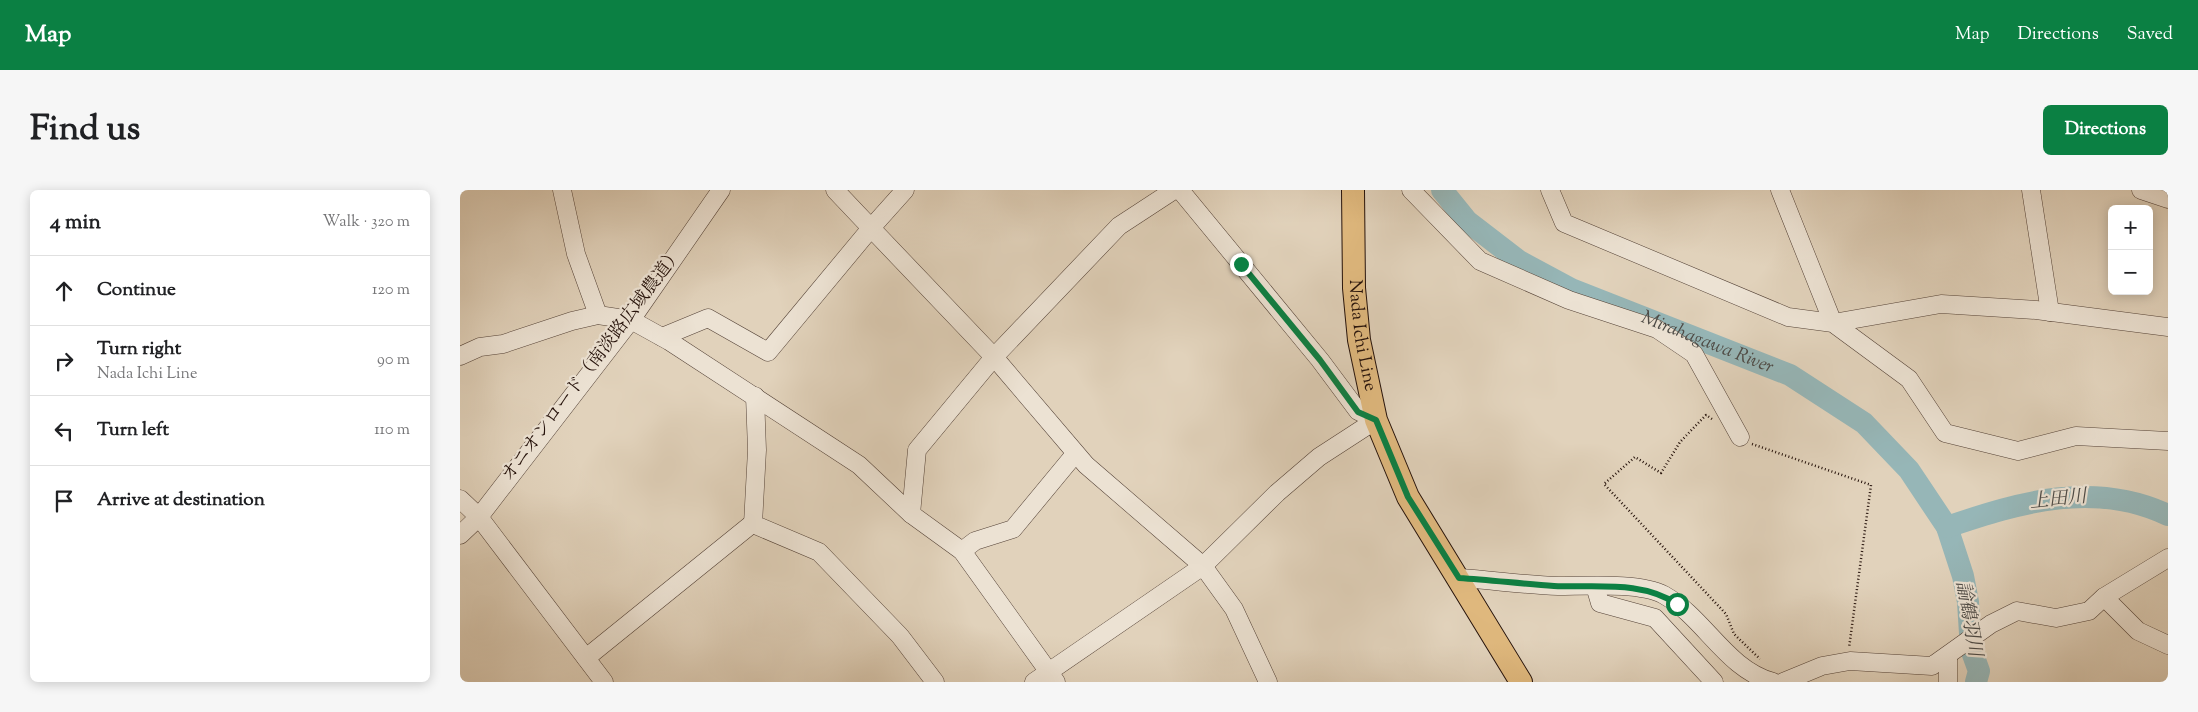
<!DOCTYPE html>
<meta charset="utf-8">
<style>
body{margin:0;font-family:"Sorts Mill Goudy","Noto Serif JP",serif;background:#f6f6f6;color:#202124}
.controls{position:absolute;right:15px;top:15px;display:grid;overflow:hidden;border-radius:8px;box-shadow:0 2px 12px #0003}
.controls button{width:45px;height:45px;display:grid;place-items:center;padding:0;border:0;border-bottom:1px solid #e0e0e0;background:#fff;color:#202124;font:25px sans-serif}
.stop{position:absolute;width:15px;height:15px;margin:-11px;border:4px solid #0b8043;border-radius:50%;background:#fff}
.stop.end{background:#0b8043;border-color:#fff;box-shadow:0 1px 5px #0008}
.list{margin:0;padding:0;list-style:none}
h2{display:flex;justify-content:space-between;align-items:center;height:65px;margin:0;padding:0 20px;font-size:21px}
h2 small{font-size:16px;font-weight:400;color:#757577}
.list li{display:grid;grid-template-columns:32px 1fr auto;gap:15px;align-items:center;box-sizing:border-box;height:70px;padding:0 20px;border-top:1px solid #e0e0e0}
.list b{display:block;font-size:19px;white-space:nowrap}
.list p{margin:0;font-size:16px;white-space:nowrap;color:#757577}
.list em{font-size:16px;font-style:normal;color:#757577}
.icon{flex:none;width:28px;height:28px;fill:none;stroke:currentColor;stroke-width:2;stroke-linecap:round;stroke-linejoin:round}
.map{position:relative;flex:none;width:1708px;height:492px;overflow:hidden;border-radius:8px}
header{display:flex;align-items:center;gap:30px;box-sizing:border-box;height:70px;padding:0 25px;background:#0b8043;color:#fff}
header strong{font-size:24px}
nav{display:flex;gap:28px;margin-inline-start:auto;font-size:18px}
.intro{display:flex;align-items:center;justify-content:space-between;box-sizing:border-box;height:120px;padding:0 30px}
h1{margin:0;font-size:35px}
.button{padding:12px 22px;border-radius:8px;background:#0b8043;color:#fff;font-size:18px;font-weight:700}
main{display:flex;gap:30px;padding:0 30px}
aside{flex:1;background:#fff;border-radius:8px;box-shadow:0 2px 12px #0003}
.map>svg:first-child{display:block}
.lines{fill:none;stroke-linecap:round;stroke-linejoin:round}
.river{stroke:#96b6b7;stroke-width:22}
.minor-casing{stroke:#544237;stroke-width:19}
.major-casing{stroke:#25120b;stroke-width:24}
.path{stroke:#25120b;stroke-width:2.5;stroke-dasharray:1 2.5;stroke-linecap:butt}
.minor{stroke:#ece2d3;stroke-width:18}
.major{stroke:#e0b97e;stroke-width:22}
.route{stroke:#0b8043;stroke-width:6}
.labels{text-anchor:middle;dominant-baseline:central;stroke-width:4.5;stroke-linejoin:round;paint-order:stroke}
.street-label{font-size:18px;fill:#25120b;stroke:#ece2d3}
.water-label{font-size:19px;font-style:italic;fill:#4d4b47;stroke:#ece2d3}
</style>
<header>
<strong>Map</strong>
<nav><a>Map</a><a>Directions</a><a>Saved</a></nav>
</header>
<div class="intro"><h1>Find us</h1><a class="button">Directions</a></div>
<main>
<aside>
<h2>4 min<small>Walk · 320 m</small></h2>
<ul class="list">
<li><svg class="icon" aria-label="ahead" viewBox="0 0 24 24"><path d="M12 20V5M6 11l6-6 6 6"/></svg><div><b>Continue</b></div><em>120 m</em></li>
<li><svg class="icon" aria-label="right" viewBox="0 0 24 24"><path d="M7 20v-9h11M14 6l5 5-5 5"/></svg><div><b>Turn right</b><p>Nada Ichi Line</p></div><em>90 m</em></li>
<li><svg class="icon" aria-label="left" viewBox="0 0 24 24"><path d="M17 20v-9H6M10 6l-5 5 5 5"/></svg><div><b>Turn left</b></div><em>110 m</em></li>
<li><svg class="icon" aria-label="arrive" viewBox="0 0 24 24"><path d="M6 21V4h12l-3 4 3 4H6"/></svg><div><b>Arrive at destination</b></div></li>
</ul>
</aside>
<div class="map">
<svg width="1708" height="492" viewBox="0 0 1708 492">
<rect width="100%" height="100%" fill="#e1d2bb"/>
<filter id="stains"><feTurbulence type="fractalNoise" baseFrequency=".004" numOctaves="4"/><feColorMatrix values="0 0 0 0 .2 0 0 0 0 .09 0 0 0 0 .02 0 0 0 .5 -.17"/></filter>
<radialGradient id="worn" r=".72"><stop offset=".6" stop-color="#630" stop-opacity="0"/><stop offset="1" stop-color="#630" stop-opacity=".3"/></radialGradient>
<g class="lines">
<g class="river">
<path id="s1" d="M982 0 1007 31 1059 71 1111 99 1330 185 1404 233 1449 280 1487 337 1503 386 1508 412 1511 459 1519 481 1516 492"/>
<path d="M1487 337C1561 312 1634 290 1708 325"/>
</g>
<g class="minor-casing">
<g id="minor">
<path d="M102 0 116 64 138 125"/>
<path d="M445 0 411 38 534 167 457 260 451 324"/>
<path d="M714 0 659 36 534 167 626 275 743 376 774 419 808 492"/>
<path d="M720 0 860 170 898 221 916 230"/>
<path d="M951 0 1020 71 1109 110 1197 139 1234 164 1280 247"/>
<path d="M1090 0 1104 33 1328 127 1373 133 1449 189 1485 243 1558 261 1616 246 1708 251"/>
<path d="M1320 0 1373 133 1481 114 1576 120 1708 137"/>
<path d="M1571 0 1590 122"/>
<path d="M1681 0 1708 9"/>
<path d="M202 147 248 128 308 162 411 38 375 0"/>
<path d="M0 166 20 157 43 154 112 131 138 125 171 130 209 151 399 275 451 324 502 361 596 492"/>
<path d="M295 206 297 260 293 334 359 362 440 446 475 492"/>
<path d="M0 309 19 327 144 492"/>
<path d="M0 345 19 327 171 130 261 0"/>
<path d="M502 361 515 351 553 339 615 264"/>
<path d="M999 388C1032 390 1065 395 1098 396 1126 396 1180 392 1204 405 1245 428 1266 479 1313 492"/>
<path d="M1135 396 1140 413 1195 428 1254 492"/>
<path d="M1644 407 1678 441 1708 455"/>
<path d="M126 468 293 333"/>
<path d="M574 492 743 376 817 303 859 267 916 230"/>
<path d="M1323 492 1362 476 1390 471 1472 476 1531 434 1557 421 1596 428 1629 421 1644 407 1708 368"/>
<path d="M1488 492V466"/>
</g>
</g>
<g class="major-casing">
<g id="major">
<path id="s2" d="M893 0 894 98 899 150 916 230 948 307 1061 492"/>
</g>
</g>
<g class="path">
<path d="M1252 229 1246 225 1220 252 1201 283 1175 267 1144 294 1266 424 1274 444 1300 469"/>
<path d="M1292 254 1411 295 1389 458"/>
</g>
<use href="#minor" class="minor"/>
<use href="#major" class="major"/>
</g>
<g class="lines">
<path class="route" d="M781 74 860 170 898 222 916 230 948 307 999 388C1031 390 1063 394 1094 396 1136 398 1181 390 1217 414"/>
</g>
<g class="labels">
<g class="street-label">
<text stroke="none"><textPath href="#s2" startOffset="146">Nada Ichi Line</textPath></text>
<text transform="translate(133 175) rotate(-53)">オニオンロード（南淡路広域農道）</text>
</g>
<g class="water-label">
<text stroke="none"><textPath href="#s1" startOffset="311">Mirahagawa River</textPath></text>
<text transform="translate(1598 310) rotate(-6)">上田川</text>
<text transform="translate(1508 429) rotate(80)">諭鶴羽川</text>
</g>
</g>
<rect width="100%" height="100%" filter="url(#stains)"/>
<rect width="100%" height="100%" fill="url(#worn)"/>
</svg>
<div class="controls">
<button>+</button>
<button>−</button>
</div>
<div class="stop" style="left:1217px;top:414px"></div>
<div class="stop end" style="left:781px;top:74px"></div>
</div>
</main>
